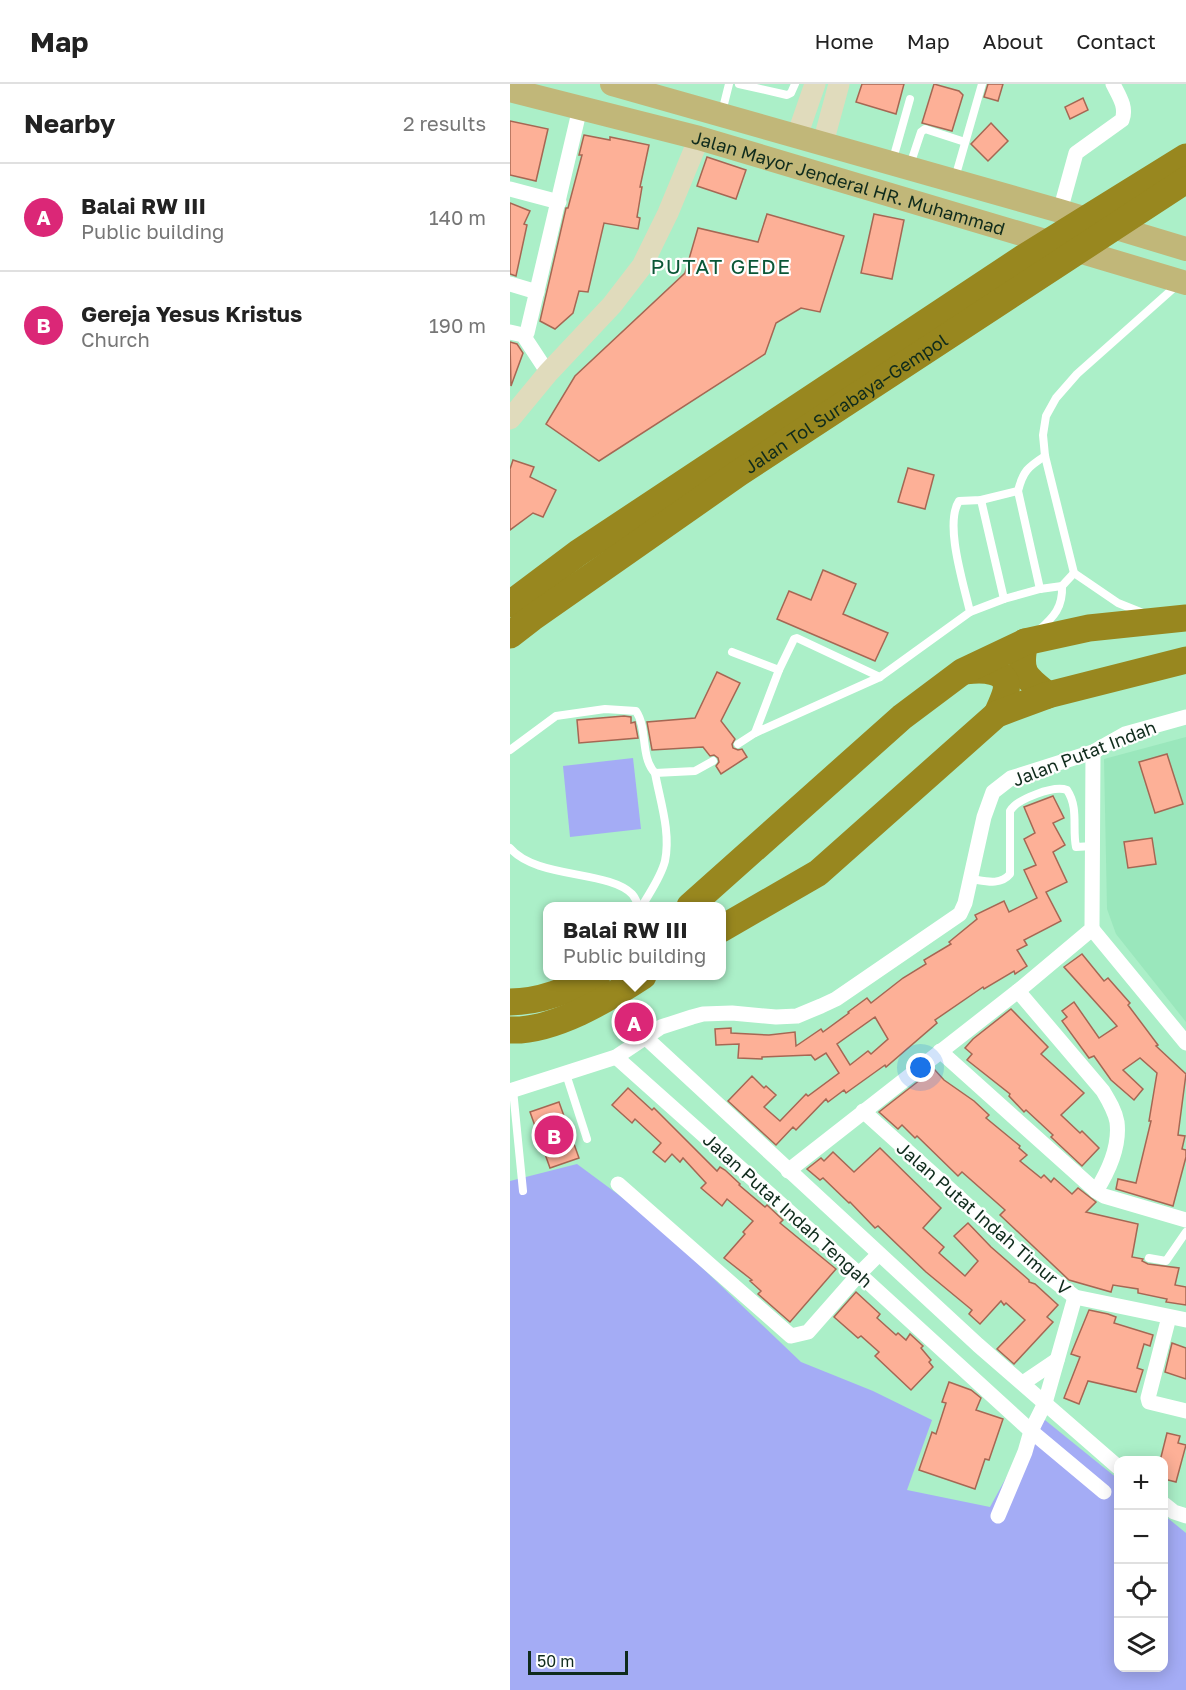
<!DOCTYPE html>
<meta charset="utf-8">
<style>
body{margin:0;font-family:"Golos Text",sans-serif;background:#f2f2f2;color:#222}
.controls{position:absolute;right:18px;bottom:18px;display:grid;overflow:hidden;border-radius:12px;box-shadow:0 3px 15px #0003}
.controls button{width:54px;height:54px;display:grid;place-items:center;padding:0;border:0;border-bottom:2px solid #e0e0e0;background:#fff;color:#222;font:30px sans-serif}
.scale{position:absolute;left:18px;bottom:15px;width:100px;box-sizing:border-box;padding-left:6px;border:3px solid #0f2b1c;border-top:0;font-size:16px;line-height:21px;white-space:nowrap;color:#0f2b1c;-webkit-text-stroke:4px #fefefe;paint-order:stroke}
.you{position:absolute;left:411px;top:984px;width:21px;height:21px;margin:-15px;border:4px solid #fff;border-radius:50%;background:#1a73e8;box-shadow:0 0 0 9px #1a73e833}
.badge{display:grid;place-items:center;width:39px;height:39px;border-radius:50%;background:#db2777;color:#fff;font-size:20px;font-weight:700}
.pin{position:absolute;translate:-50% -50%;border:3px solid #fff;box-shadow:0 2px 6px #0006}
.popup{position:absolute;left:33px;top:818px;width:183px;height:78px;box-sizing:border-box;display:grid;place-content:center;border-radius:12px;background:#fff;filter:drop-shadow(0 2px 4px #0005);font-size:20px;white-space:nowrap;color:#767676}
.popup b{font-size:22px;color:#222}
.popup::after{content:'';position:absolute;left:50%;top:100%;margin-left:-12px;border:12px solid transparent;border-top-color:#fff}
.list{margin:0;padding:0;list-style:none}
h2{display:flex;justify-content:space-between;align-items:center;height:78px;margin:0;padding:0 24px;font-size:26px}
h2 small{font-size:20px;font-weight:400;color:#767676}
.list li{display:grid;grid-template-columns:39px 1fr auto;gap:18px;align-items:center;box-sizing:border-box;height:108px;padding:0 24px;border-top:2px solid #e0e0e0}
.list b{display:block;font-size:22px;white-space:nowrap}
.list p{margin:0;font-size:20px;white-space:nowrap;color:#767676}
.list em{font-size:20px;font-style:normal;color:#767676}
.icon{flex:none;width:33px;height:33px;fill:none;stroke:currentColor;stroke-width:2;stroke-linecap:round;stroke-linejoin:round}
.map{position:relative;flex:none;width:676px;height:1606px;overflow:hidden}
header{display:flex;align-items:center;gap:36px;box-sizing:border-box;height:84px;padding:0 30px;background:#fff;border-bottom:2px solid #e0e0e0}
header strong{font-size:28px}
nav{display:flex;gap:33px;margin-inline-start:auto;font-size:21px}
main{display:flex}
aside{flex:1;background:#fff}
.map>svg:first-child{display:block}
.built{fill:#9ae7bc}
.green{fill:#a4acf5}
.building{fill:#fdb097;stroke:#a66753;stroke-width:1.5;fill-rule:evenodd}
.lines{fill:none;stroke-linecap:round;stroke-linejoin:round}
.lane{stroke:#fff;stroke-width:8}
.street{stroke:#fff;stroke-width:15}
.secondary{stroke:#e0dbbc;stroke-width:21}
.primary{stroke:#c1b779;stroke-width:24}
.highway{stroke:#98871f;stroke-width:27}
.labels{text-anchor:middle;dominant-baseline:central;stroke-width:4.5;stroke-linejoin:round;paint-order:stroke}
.street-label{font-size:18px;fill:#0f2b1c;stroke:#fefefe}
.quarter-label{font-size:21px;letter-spacing:1.5px;fill:#0a5636;stroke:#fefefe}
</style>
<header>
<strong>Map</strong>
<nav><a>Home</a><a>Map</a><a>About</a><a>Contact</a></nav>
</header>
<main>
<aside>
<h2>Nearby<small>2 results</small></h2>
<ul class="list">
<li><span class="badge">A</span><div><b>Balai RW III</b><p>Public building</p></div><em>140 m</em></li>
<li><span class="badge">B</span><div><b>Gereja Yesus Kristus</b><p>Church</p></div><em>190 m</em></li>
</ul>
</aside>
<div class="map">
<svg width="676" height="1606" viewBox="0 0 676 1606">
<rect width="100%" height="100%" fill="#abefc8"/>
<path class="built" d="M676 653V938L606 850 597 825 594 675Z"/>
<g class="green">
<path d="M123 674 131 745 60 753 53 682Z"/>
<path d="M67 1080 140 1134 291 1278 363 1307 422 1336 397 1406 480 1423 530 1332 608 1395V1584H654V1431L676 1449V1606H0V1097Z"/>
</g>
<g class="building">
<path d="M352 0H394L386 30 346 18Z"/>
<path d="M424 0 449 7 453 11 442 47 412 39Z"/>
<path d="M478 0H493L488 17 474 13Z"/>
<path d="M573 14 578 26 560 35 555 23Z"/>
<path d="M0 37 38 45 26 97 0 91Z"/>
<path d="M481 39 498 57 478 77 461 60Z"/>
<path d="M74 51 100 56V53L139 61 130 103H132L127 133 130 134 128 145 94 139 78 208 69 207 63 229 45 245 30 237 56 124H58L72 71H69Z"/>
<path d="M197 73 236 86 226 115 187 102Z"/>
<path d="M0 119 20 127 14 140 17 141 6 192 0 190Z"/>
<path d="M257 130 334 152 310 228 291 224 266 239 255 270 89 377 36 340 65 292 175 189 188 144 248 158Z"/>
<path d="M364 130 394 136 382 195 351 189Z"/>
<path d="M0 258 7 260 13 269 1 302Z"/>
<path d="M3 376 24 383 20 393 46 406 33 433 23 429 0 446V385Z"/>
<path d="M398 384 424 391 415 425 388 418Z"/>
<path d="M313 486 346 500 333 530 378 549 365 577 267 535 279 507 301 516Z"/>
<path d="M207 588 230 599 211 637 225 655 222 660 223 664 228 666 232 665 237 673 211 690 206 682 209 678 208 674 204 671 200 672 193 663 142 666 137 638 185 634Z"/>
<path d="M114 632 121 633V639L125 638 128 654 69 659 67 636Z"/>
<path d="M657 670 673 720 645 729 629 678Z"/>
<path d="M543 712 554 734 543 739 555 761 543 768 557 798 536 808 551 837 514 856 517 861 507 866 517 882 505 890 504 887 474 905 473 903 425 936 427 939 376 983 375 981 336 1009 334 1006 318 1018 316 1015 286 1046 283 1043 266 1061 218 1017 242 992 254 1004 256 1002 266 1011 254 1023 270 1037 296 1010 298 1012 329 989 316 969 305 976 301 971 252 973V975L228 974 229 960 206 961 205 945 221 944V949L259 951 285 948 286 962 311 945 313 948 339 929 338 928 357 914 361 919 393 894 416 880 414 876 441 860 439 858 467 835 465 831 494 817 499 828 527 814 514 786 526 781 514 755 525 749 514 723ZM365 933 378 955 361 970 358 967 340 981 327 960Z"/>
<path d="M642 754 646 780 618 784 614 758Z"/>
<path d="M572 870 594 897 598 894 620 919 618 921 648 961 646 962 676 990 668 1051 675 1052 672 1065 676 1066V1073L663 1122 606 1105 608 1095 626 1099 641 1037H639L647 989 630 974 613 986 633 1005 624 1016 601 996 584 972 579 974 552 937 557 933 552 927 564 918 589 954 607 942 554 883Z"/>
<path d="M501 925 538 963 531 970 574 1009 551 1031 570 1049 572 1047 589 1064 572 1082 541 1053 543 1051 516 1026 514 1028 499 1012 500 1010 457 976 462 970 455 964 463 955Z"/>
<path d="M129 927 136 940 119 949 112 936Z"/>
<path d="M424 985 434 996 464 1017 479 1031 476 1034 510 1062 509 1064 517 1071 510 1077 531 1094 534 1091 541 1098 544 1094 562 1110 568 1104 586 1118 576 1128 628 1140 622 1173 633 1175 632 1177 638 1180 669 1184 665 1201 676 1203V1221L656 1218 657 1215 628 1209V1205L603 1201 601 1208 559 1196 490 1131 495 1126 452 1088 448 1092 407 1052 405 1054 392 1041 388 1045 369 1028Z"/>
<path d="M118 1004 142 1026 144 1024 207 1087 210 1083 215 1086 230 1100 229 1101 255 1123 257 1121 273 1136 270 1139 326 1185 280 1238 248 1210 251 1207 240 1197 242 1196 214 1174 235 1150 233 1148 243 1137 217 1115 212 1122 191 1104 196 1099 173 1074 170 1078 162 1070 155 1078 143 1068 151 1059 125 1035 122 1039 102 1021Z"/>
<path d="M49 1018 69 1074 40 1084 20 1028Z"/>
<path d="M370 1064 431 1124 413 1144 434 1163 429 1169 455 1192 468 1177 444 1152 458 1139 481 1163 519 1196V1198L525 1200 548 1221 537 1233 543 1238 504 1280 487 1265 515 1236 496 1219 494 1221 491 1217 470 1240 459 1230 462 1226 416 1188 368 1142 365 1144 340 1118 339 1119 313 1094 310 1096 297 1085 311 1074 314 1077 323 1068 344 1088Z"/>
<path d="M346 1208 370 1230 367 1234 386 1251 388 1249 396 1256 400 1250 413 1262 411 1264 421 1276 419 1278 423 1283 401 1306 365 1272 369 1268 351 1252 348 1254 324 1233Z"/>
<path d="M579 1226 598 1230 606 1233 604 1239 643 1251 640 1262 634 1260 627 1284 633 1286 626 1308 578 1297 569 1320 554 1314 570 1273 561 1270Z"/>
<path d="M662 1259 676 1264V1295L655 1288Z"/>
<path d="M439 1298 461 1306 471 1314 466 1326 493 1335 479 1376 475 1375 465 1405 409 1386 422 1348 426 1350 436 1319 432 1318Z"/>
<path d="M657 1349 670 1352 668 1359 676 1361 666 1398 654 1395V1377H650Z"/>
</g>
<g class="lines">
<g class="lane">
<path d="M229 0 277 11 281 9 285 0"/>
<path d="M212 28 219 0"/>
<path d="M383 75 400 15"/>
<path d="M400 81 411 48 415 45 455 58"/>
<path d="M445 94 472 0"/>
<path d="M471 416 494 515 530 505 552 502"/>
<path d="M530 505 508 407C513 387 518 383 535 372"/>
<path d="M460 528 494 515"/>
<path d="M633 529 608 519 564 489 535 372 533 351 536 332 546 314 567 290 666 202"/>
<path d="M529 546C544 533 553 523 552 502L564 489"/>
<path d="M222 568 269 586 245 649 370 593 460 528C454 501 434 440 449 417L471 416 508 407"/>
<path d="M269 586 284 555 287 554 370 593"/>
<path d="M228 660 245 649"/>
<path d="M0 666 46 632 95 625 126 627C138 645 130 673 145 689L185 687 203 677"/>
<path d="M0 764C26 795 99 786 122 810 125 813 127 819 129 822"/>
<path d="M461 795C475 797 490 802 500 790V727C507 715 544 701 557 706 569 724 562 744 566 763L583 762"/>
<path d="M132 822C140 808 151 793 155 777 161 748 150 717 145 689"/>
<path d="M56 990 77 1055"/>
<path d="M3 1006 13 1107"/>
<path d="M639 1174 656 1177 676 1148"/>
</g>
<g class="street">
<path d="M0 105 49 118"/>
<path d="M550 127 566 69 612 36C617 23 609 12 603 0"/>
<path d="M0 200 27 208"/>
<path d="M0 248 13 251 38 289"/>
<path d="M13 251 17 249 70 24"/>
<path d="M582 845 676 959"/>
<path d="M508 907 593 1007C599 1017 605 1027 607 1038 610 1062 598 1088 586 1107"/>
<path d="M134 952 468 1261 608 1383"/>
<path d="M430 967 586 1107 594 1112 676 1136"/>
<path d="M106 973 349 1190 521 1347 594 1408"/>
<path d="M0 1007 106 973 151 943 182 933 193 930 222 929 266 933 287 932 311 922 326 915 450 830 455 819 474 733 483 708 501 694 583 668 615 650 676 633"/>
<path d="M353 1027 525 1182 565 1213 676 1236"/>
<path d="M278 1087 508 907 582 845 583 668"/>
<path d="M108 1100 281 1252 298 1248 349 1190 369 1170"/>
<path d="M659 1233 638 1314 639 1318 676 1327"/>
<path d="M513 1299 547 1276"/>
<path d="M654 1420 664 1428 676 1432"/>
<path d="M488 1432 515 1368 521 1347 535 1319 565 1213"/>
</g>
<g class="secondary">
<path d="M287 52 305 0"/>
<path d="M313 59 329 0"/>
<path d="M0 335 38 289 102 221 132 182 158 129 189 54"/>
</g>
<g class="primary">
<path d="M102 0 550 127 676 165"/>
<path id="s1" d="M0 6 189 54 676 199"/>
</g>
<g class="highway">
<path d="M0 520 68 469 513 174 676 73"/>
<path id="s2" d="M0 551 22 534 229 389 676 96"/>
<path d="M515 558C508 589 515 593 538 611"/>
<path d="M456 587C470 585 500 584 496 607 494 615 490 623 487 630"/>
<path d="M180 822 392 633 452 588 515 558 579 544 676 534"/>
<path d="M211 845 308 789 487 630 538 611 676 576"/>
<path d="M0 918C32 918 59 905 87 892"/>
<path d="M0 946C43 948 98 915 133 892"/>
</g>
</g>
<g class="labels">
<g class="street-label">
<text stroke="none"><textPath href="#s1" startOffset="351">Jalan Mayor Jenderal HR. Muhammad</textPath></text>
<text stroke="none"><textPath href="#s2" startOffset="408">Jalan Tol Surabaya–Gempol</textPath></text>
<text transform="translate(574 669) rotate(-21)">Jalan Putat Indah</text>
<text transform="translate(278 1126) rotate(42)">Jalan Putat Indah Tengah</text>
<text transform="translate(474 1134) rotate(41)">Jalan Putat Indah Timur V</text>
</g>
<g class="quarter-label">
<text x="211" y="182">PUTAT GEDE</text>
</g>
</g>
</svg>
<div class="controls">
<button>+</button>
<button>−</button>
<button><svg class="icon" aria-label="locate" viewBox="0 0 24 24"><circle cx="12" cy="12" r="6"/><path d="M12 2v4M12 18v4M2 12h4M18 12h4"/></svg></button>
<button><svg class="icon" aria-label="layers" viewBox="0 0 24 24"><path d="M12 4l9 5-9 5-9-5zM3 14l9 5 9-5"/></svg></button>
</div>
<div class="scale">50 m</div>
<div class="you"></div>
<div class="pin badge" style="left:124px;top:938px">A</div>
<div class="popup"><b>Balai RW III</b>Public building</div>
<div class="pin badge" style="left:44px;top:1051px">B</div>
</div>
</main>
